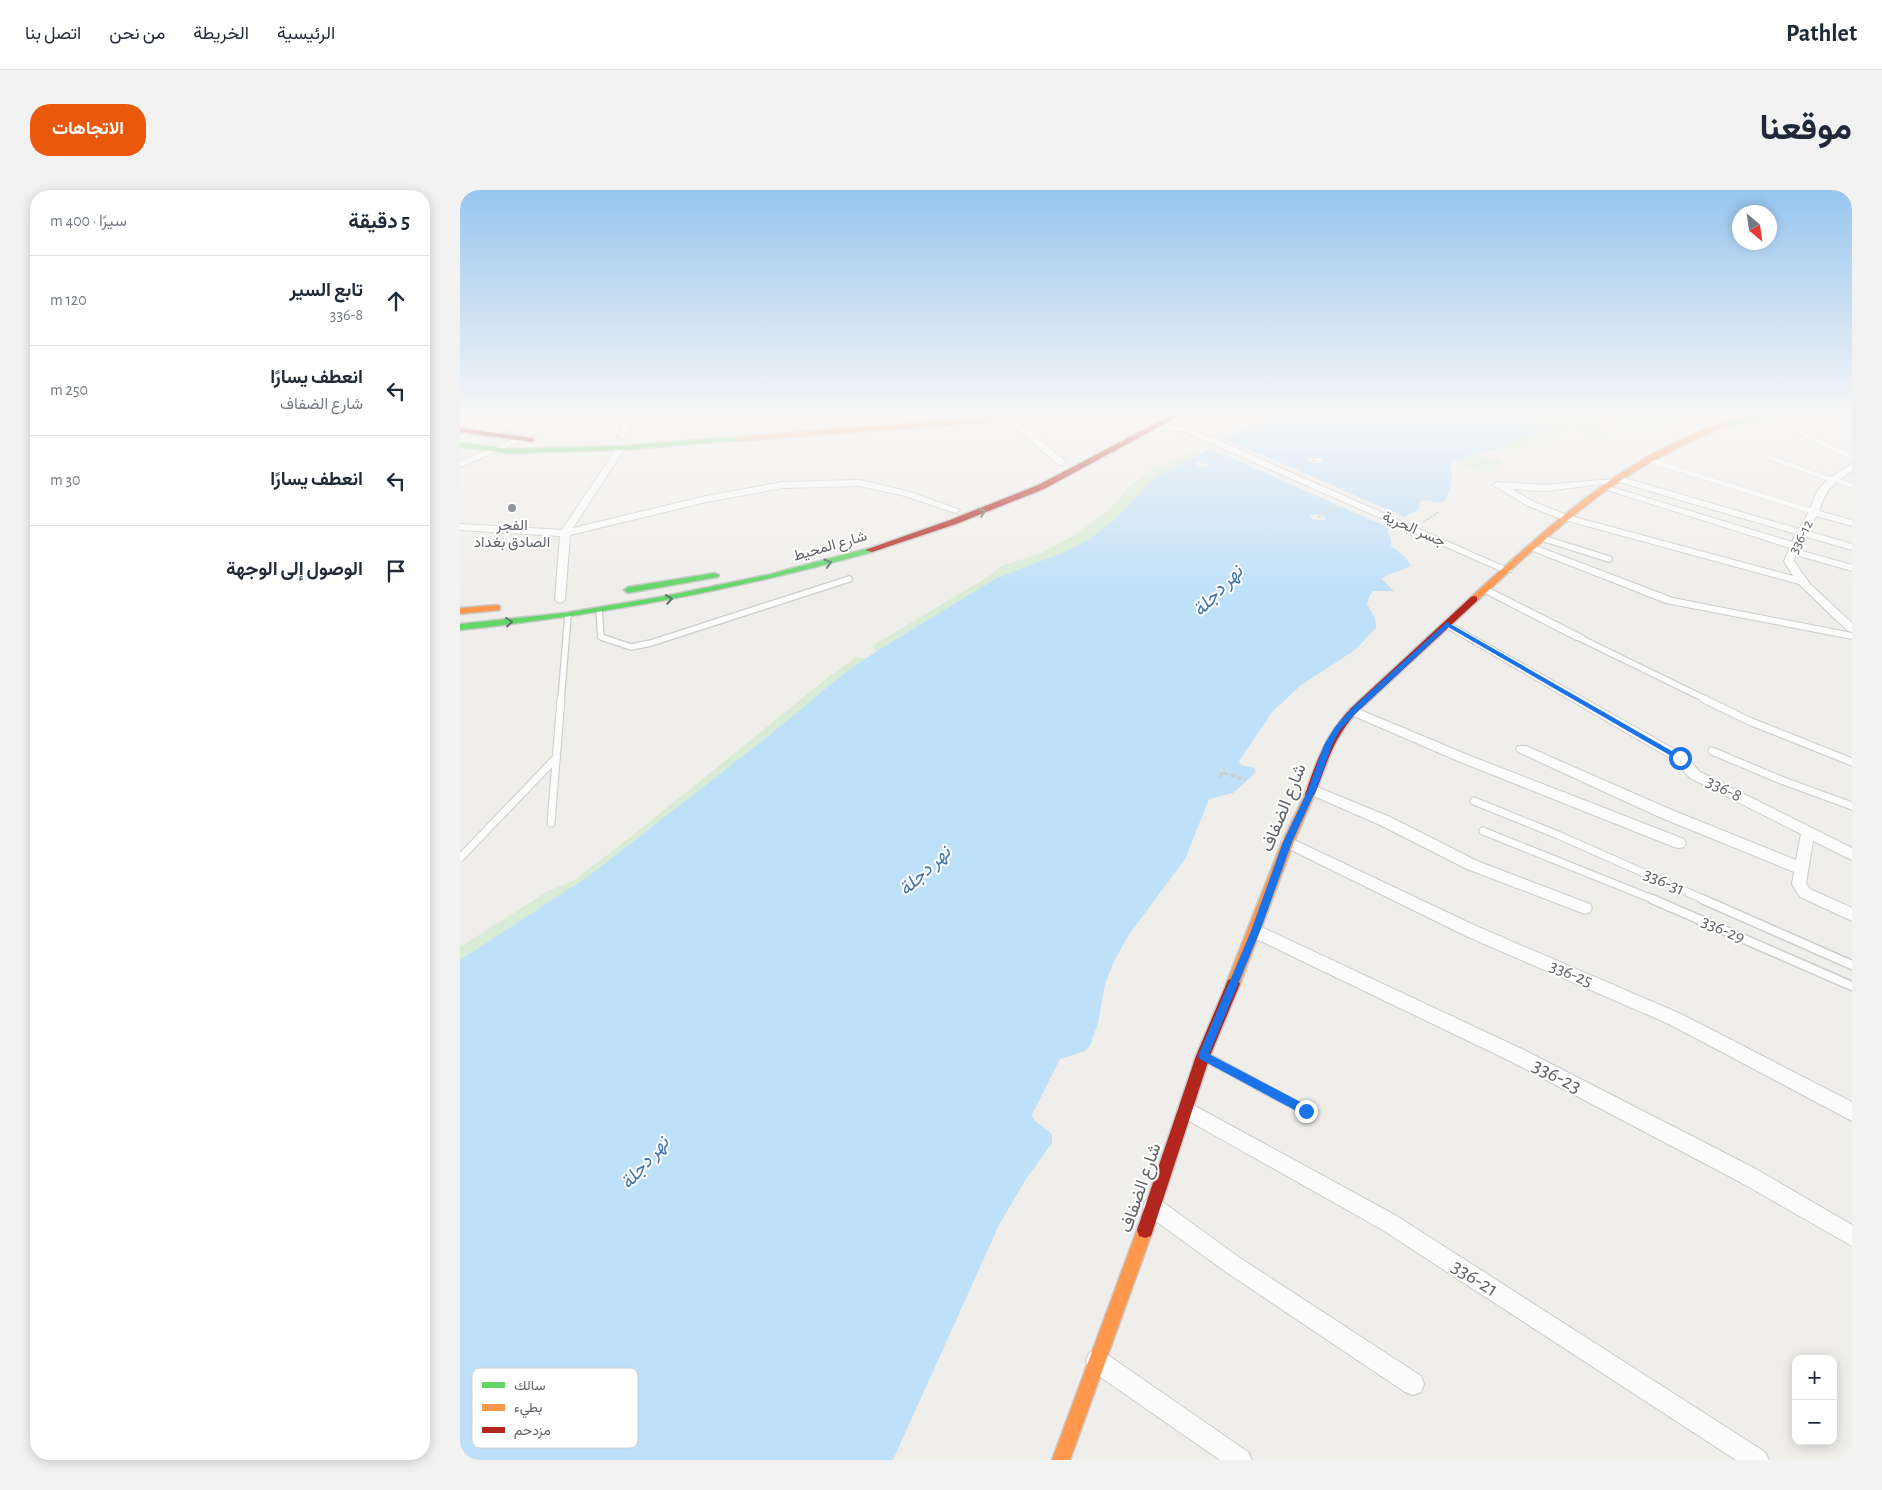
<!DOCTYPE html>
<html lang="ar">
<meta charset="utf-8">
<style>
body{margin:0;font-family:"Alegreya Sans",Vazirmatn,sans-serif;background:#f2f2f3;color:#1f2937;direction:rtl}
.controls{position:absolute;right:15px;bottom:15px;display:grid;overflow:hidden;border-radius:10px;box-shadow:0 2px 12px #0003}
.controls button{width:45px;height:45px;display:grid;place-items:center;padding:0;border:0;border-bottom:1px solid #e0e1e3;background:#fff;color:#1f2937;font:25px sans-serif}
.compass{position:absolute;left:1272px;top:15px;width:45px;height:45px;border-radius:50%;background:#fff;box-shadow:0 2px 12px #0003;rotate:151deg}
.stop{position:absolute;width:15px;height:15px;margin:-11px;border:4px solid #1a73e8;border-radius:50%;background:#fff}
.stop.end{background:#1a73e8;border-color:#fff;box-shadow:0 1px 5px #0008}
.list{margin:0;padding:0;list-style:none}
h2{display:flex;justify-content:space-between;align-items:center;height:65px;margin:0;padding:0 20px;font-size:21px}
h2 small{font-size:16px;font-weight:400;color:#747a83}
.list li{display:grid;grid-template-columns:32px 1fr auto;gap:15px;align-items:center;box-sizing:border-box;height:90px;padding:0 20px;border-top:1px solid #e0e1e3}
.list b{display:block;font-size:19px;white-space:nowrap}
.list p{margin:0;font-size:16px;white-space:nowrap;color:#747a83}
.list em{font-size:16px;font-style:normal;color:#747a83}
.icon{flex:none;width:28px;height:28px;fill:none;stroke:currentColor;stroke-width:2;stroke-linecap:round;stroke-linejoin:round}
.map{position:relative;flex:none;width:1392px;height:1270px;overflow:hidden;direction:ltr;border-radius:20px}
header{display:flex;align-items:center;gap:30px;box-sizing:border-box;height:70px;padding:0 25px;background:#fff;border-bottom:1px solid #e0e1e3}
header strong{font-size:24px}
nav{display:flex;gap:28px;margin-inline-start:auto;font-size:18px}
.intro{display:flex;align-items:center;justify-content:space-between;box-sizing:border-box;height:120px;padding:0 30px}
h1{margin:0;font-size:35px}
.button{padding:12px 22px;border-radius:20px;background:#ea580c;color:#fff;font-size:18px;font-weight:700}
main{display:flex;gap:30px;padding:0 30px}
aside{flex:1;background:#fff;border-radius:20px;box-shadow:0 2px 12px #0003}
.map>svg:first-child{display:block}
.green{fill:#d8ebd6}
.water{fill:#bfe0f9}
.pier{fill:#efeeea}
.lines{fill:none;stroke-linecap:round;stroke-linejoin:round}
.lane-far3-casing{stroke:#cbcccc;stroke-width:5.5}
.lane-far2-casing{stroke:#cbcccc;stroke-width:8}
.lane-far1-casing{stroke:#cbcccc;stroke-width:9}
.lane-casing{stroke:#cbcccc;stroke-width:11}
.street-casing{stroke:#cbcccc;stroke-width:2}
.fast-casing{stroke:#cacacb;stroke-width:3}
.slow-casing{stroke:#cacacb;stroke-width:3}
.jam-casing{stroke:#cacacb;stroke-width:3}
.path-far1{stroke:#cacfcc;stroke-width:2;stroke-dasharray:3 1;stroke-linecap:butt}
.path{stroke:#cacfcc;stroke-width:3;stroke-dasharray:5 2.5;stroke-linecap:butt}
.lane-far3{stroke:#fdfcfc;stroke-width:4.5}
.lane-far2{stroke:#fdfcfc;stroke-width:5.5}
.lane-far1{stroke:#fdfcfc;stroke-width:7}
.lane{stroke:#fdfcfc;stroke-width:8}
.street{fill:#fdfcfc;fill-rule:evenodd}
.fast{fill:#63d668;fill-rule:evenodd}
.slow{fill:#ff974d;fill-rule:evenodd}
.jam{fill:#b3261e;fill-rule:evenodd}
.oneway{stroke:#607468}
.route{fill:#1a73e8}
.poi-dot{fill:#919496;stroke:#fff;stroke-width:2}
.labels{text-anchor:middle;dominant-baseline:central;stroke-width:4;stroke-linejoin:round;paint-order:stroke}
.far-poi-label{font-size:15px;fill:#5f6368;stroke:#fff}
.far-street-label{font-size:15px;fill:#5f6368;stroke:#fff}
.street-label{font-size:18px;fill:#5f6368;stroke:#fff}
.water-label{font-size:19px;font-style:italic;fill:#4174aa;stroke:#fff}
.near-street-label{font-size:21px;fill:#5f6368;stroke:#fff}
.key{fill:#fff;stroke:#cfd0d2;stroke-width:1}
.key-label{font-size:14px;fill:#5f6368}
</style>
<header>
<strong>Pathlet</strong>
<nav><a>الرئيسية</a><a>الخريطة</a><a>من نحن</a><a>اتصل بنا</a></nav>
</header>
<div class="intro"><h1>موقعنا</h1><a class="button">الاتجاهات</a></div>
<main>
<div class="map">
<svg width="1392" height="1270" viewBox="0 0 1392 1270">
<rect width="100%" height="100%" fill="#efeeea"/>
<g class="green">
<path d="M1080 222H1128L1135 227 1125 234 1147 242C1133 256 1127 240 1112 239 1103 239 1098 243 1091 247 1072 257 1052 263 1031 260Z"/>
<path d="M1167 222H1228C1206 236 1179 249 1156 230Z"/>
<path d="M734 261 740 262 726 271 684 311 0 793V757L88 701 113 691 172 646 371 485 396 467 406 469 417 461 412 456 528 387 541 376 579 364 613 346 651 318 666 299 684 285 694 278 713 272Z"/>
<path d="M1019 264 1022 267 1039 270 1041 272 1035 279 1030 281 1032 283 1004 276 996 270Z"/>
</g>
<path class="water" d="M833 222H1098L1075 231 1079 238 1074 242 1035 259 991 272 992 293 986 309 981 313 963 310 960 312 958 320C946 325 935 331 927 341L931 349V356L944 366 951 375C942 383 931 380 922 389L934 401H913L910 405 907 414 915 428 916 438 895 460 841 495 812 522 779 571 781 575 794 578 796 582 773 603 749 609 725 669 668 746 654 771 645 794 638 833 630 856 625 861 600 869 572 925 575 931 592 944V953L566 989 539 1035 433 1270H0V770L129 686 305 549 386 482 417 461 537 388 607 361 629 349 652 332 695 288 791 236Z"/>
<path class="pier" d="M762 248 835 279 850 272 849 268H860L863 270 861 273H851L837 280 947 328 941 334 932 339 879 316 864 324 865 330H853L850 325 862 324 877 315 763 264 748 271V276L739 277 735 275 737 271H747L761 264 746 256Z"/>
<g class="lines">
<g class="lane-far3-casing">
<g id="lane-far3">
<path d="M1332 239 1392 267"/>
<path d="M1308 267 1372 290"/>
<path d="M1189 270 1354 322"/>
<path d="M1373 289 1392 296"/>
<path d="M1081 348 1090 351"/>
</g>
</g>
<g class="lane-far2-casing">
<g id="lane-far2">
<path d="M1085 349 1149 369"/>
<path d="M139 420 141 447 171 457 191 453 389 389"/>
<path d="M1120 448 1247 510"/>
<path d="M101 510 108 425"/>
</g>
</g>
<g class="lane-far1-casing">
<g id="lane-far1">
<path d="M1244 509 1289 531 1392 572"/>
<path d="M1252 561 1321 590 1392 616"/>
<path d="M1014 611 1098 645 1245 710"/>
<path d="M91 633 101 509"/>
<path d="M1023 641 1195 710"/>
<path d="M0 668 96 568"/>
</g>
</g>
<g class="lane-casing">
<g id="lane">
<path d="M1192 709 1392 796"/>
<path d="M1242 709 1392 775"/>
<path d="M746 867 846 921"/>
</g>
</g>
<g class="street-casing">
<g id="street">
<path d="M68 222H78L33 247 26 245Z"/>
<path d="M148 222C170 222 192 226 214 226 246 226 278 222 310 222L306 224 213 230 172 226 166 247 162 249 158 247 165 226Z"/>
<path d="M545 225H551L605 271V275H599L545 229Z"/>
<path d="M709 235 728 237 1052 380 1051 382H1043L723 241 694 240 690 238 694 236Z"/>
<path d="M59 247 66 249 0 277V271Z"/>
<path d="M158 256 165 258 113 338 246 306 323 292 400 290 451 302 500 320 495 323 445 306 400 296 323 298 246 312 110 345 105 410 100 413 95 410 100 346 0 340V334L102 340Z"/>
<path d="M1392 274V281C1373 293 1366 299 1359 321L1392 330V336L1356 326 1347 341 1392 354V360L1344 346 1339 360 1392 375V381L1336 365 1334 371 1350 394 1392 433V442L1388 441 1373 427 1339 394 1101 329 1068 316 1033 295 1037 292 1085 295 1154 289 1158 286 1339 339 1349 322 1357 301 1369 288ZM1159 292 1336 344 1332 352 1148 296 1141 298 1330 358 1324 371 1333 386 1107 325 1074 312 1051 299 1085 301Z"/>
<path d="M1071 354 1213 408 1392 443V449L1206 413 1068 359 1066 357Z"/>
<path d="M1025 396 1124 446 1125 448 1124 450H1116L1021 401V397Z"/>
<path d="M987 431 1225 565 1240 582 1392 658V670L1353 651 1346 693 1350 699 1392 718V731L1340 707 1332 694 1334 682 1197 626 1058 562 1056 559 1058 556H1066L1207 618 1336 670 1341 644 1230 588 1215 571 983 436 982 434 983 432Z"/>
<path d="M893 517 1008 565 1224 649 1226 653 1224 657 1219 658 1214 657 998 571 889 524 887 521Z"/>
<path d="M852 595 930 627 1017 671 1130 714 1132 718 1130 722 1125 724 1007 679 920 635 847 603 845 600 847 597Z"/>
<path d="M828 647 1016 736 1221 824 1392 912V931L1209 834 1006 746 823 656 821 652 823 648Z"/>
<path d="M795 734 1064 860 1294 978 1392 1035V1056L1280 992 1052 872 790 746 787 741 790 736Z"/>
<path d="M726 911 935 1025 1305 1262 1309 1270H1276L921 1039 720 926 717 920 720 914Z"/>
<path d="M693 1007 700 1010 780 1068 961 1186 964 1194 961 1202 953 1205 945 1202 766 1082 686 1024 683 1017 686 1010Z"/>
<path d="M637 1160 645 1163 788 1262 792 1270H760L629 1179 626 1171 629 1163Z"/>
</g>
</g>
<g class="fast-casing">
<g id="fast">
<path d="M1315 222H1334L1266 236 1263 234Z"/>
<path d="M277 247 279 248V250L161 260 49 263 0 257V253L49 259 161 256Z"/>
<path d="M409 358H412V362C276 400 140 425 0 440V434L104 423 206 406 307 385Z"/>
<path d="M255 383 259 385 258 387 168 403 164 400 168 397Z"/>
</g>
</g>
<g class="slow-casing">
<g id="slow">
<path d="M554 222H567L525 232 277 251 274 249 277 247 525 228Z"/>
<path d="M1266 232 1269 234 1268 235C1232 251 1196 267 1163 289 1110 324 1064 368 1017 411H1011V407C1086 339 1166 263 1266 232Z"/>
<path d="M37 415 40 416V420L0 424V418Z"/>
<path d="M850 600 855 604 834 652 780 794 778 798 773 800 768 798 766 794 822 652 845 604Z"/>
<path d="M685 1032 691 1034 693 1040 610 1270H592L677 1040 679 1034Z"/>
</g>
</g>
<g class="jam-casing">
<g id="jam">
<path d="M718 222H726L584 299 496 334 412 362 405 360 490 330 578 295Z"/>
<path d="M1343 222 1392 223V227L1346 224Z"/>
<path d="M0 238 72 248 75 250 72 252 0 242Z"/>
<path d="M1014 406 1017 407V411L896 523C872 551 868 571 855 604L850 608 846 607 845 604C857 570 865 547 890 519L1011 407Z"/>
<path d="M773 788 778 790 780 794 750 866 693 1040 691 1046 685 1048 679 1046 677 1040 736 866 768 790Z"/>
</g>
</g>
<g class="path-far1">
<path d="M790 236 794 239"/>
<path d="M742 274 760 265"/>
<path d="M841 277 855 270"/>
<path d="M858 327 876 317"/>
<path d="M963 332 979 322"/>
</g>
<g class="path">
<path d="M763 583 786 590"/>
<path d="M760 587 764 579"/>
</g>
<use href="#lane-far3" class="lane-far3"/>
<use href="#lane-far2" class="lane-far2"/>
<use href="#lane-far1" class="lane-far1"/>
<use href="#lane" class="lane"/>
<use href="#street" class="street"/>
<use href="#fast" class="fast"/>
<use href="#slow" class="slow"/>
<use href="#jam" class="jam"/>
</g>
<defs><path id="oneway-chevron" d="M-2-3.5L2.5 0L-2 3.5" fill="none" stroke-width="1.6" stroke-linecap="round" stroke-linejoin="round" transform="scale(1.25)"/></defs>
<g class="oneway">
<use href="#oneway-chevron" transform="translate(522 322) rotate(-22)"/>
<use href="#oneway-chevron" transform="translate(368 373) rotate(-16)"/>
<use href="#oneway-chevron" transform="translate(209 409) rotate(-9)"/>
<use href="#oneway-chevron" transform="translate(49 432) rotate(-7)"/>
</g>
<linearGradient id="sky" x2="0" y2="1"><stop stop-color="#97c6ef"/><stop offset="0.56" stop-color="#f8f7f6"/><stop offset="1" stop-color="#f8f7f6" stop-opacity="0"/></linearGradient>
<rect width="1392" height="400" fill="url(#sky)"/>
<path class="route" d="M987 432 1224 568 1223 570H1218L988 437 896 523 880 540 872 555 856 600 832 652 800 741 749 864 850 917 851 921 850 925 846 926 740 869 738 866 791 741 823 652 848 600 864 555 875 537 891 519Z"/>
<circle class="poi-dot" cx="52" cy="318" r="5"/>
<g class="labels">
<g class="far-poi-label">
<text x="52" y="335">الفجر<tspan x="52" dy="17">الصادق بغداد</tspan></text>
</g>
<g class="far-street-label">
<text transform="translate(954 339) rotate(24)">جسر الحرية</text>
<text transform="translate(1341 347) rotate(-63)">336-12</text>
<text transform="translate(370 356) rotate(-16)">شارع المحيط</text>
</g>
<g class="street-label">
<text transform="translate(1264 599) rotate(27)">336-8</text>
<text transform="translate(824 618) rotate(-68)">شارع الضفاف</text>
<text transform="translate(1204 692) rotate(24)">336-31</text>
<text transform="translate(1263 740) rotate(24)">336-29</text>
<text transform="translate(1111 784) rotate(23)">336-25</text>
<text transform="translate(681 998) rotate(-71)">شارع الضفاف</text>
</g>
<g class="water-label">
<text transform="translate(758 401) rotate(-46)">نهر دجلة</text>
<text transform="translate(465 681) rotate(-43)">نهر دجلة</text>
<text transform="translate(185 973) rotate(-49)">نهر دجلة</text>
</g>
<g class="near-street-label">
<text transform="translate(1097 886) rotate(28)">336-23</text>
<text transform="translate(1015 1088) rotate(33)">336-21</text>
</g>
</g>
<rect x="12" y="1178" width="166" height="80" rx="8" class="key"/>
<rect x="22" y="1192" width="23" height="6" fill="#63d668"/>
<rect x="22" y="1214" width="23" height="7" fill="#ff974d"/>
<rect x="22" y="1237" width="23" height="6" fill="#b3261e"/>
<g class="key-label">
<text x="54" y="1200">سالك</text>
<text x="54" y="1222">بطيء</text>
<text x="54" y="1245">مزدحم</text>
</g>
</svg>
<div class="controls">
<button>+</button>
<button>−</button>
</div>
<svg class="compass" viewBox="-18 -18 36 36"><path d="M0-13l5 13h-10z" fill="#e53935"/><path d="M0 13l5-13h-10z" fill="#747a83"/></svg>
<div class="stop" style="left:1220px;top:568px"></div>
<div class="stop end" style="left:846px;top:921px"></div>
</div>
<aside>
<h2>5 دقيقة<small>سيرًا · 400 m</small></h2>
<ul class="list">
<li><svg class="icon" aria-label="ahead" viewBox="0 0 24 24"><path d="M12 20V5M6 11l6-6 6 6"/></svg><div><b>تابع السير</b><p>336-8</p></div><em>120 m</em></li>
<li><svg class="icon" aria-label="left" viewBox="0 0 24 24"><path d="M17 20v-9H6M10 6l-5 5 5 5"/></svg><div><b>انعطف يسارًا</b><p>شارع الضفاف</p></div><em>250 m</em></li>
<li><svg class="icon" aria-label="left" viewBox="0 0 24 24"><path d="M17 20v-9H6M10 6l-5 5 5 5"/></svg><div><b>انعطف يسارًا</b></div><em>30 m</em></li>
<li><svg class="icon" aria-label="arrive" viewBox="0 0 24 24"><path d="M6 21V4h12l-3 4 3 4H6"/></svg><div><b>الوصول إلى الوجهة</b></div></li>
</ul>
</aside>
</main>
